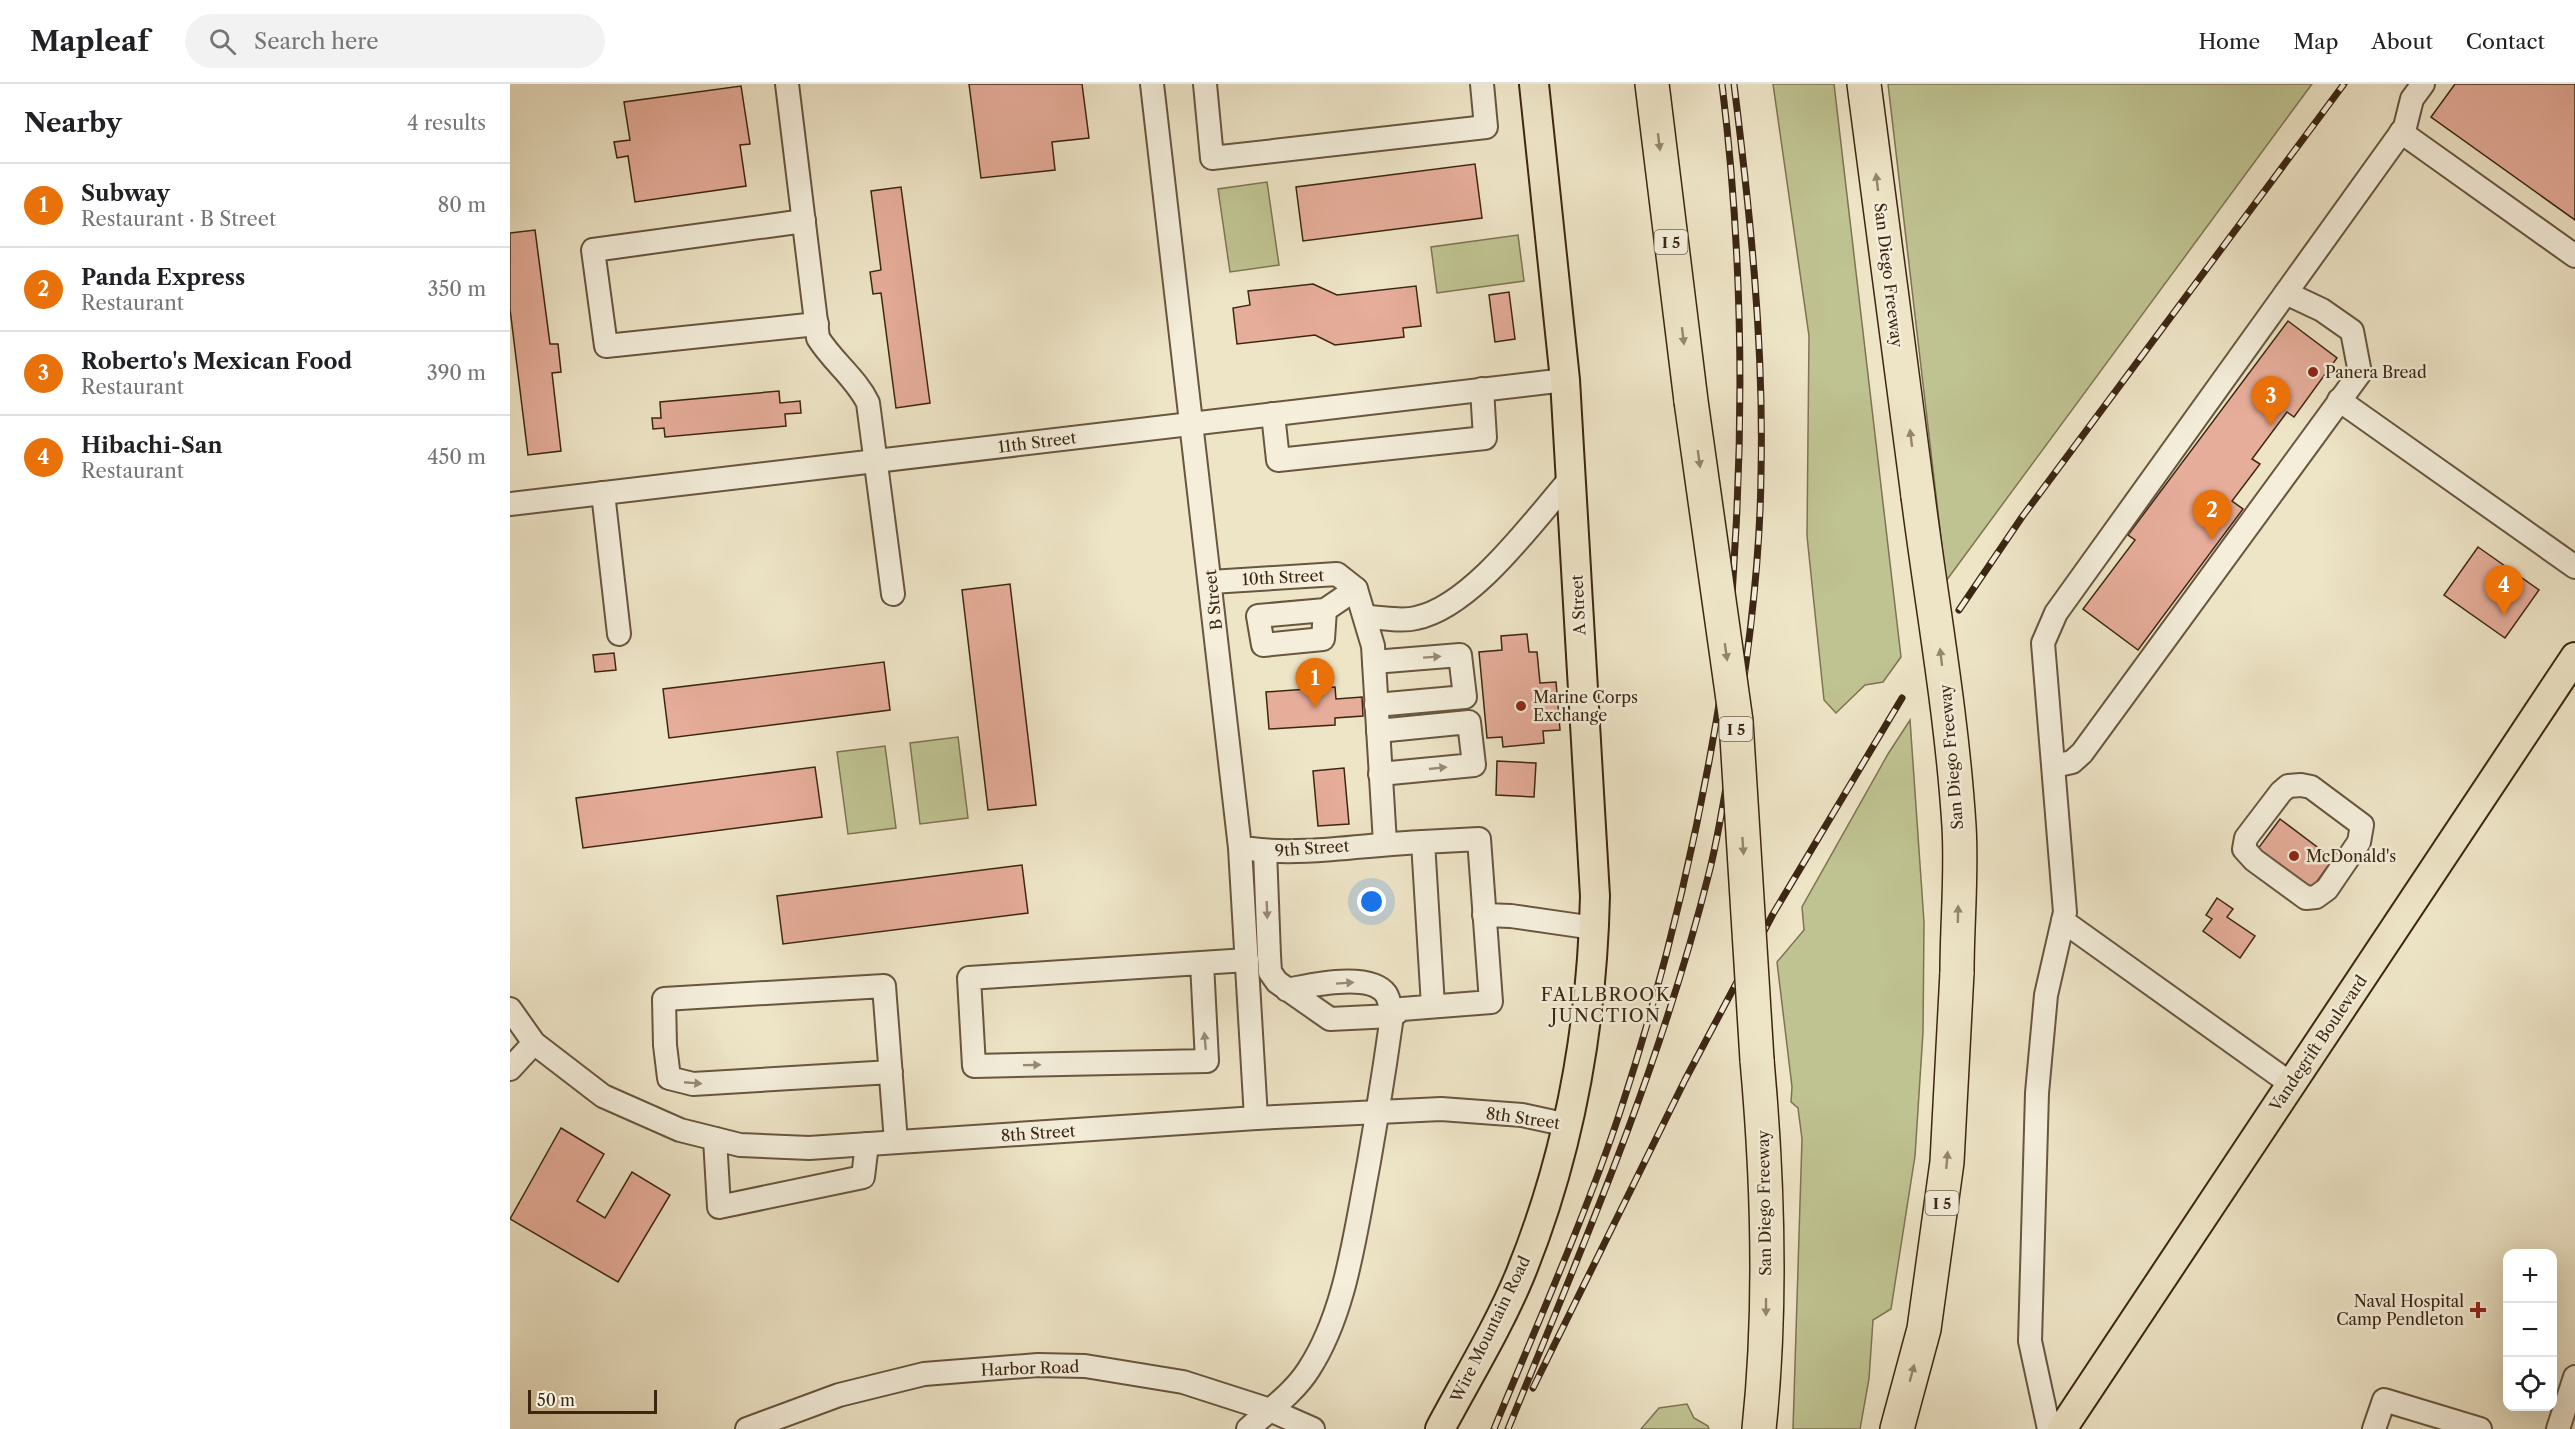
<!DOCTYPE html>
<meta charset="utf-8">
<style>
body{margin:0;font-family:"Libre Caslon Text",serif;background:#f2f2f2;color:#202124}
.controls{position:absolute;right:18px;bottom:18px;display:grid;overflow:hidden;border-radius:12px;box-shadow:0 6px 24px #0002}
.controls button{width:54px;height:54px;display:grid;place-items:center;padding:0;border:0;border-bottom:2px solid #e0e0e0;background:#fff;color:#202124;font:30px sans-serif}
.scale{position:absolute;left:18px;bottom:15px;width:129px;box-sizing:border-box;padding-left:6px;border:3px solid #3c2612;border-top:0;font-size:16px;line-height:21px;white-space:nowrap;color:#3c2612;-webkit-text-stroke:4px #f4eedb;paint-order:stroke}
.you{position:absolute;left:862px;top:818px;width:21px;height:21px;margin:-15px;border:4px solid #fff;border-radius:50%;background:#1a73e8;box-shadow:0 0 0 9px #1a73e833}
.badge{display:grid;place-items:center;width:39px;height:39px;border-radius:50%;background:#8f2418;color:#fff;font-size:20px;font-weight:700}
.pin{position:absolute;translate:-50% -50px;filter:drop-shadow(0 2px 3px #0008)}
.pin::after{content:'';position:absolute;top:32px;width:21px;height:18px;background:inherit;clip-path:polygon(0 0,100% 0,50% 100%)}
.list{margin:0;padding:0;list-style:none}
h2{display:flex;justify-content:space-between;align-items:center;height:78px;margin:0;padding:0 24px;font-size:26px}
h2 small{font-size:20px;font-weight:400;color:#757577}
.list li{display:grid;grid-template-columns:39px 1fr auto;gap:18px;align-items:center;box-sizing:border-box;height:84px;padding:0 24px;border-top:2px solid #e0e0e0}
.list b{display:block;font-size:22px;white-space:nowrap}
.list p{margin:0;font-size:20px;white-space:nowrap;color:#757577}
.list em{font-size:20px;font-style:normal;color:#757577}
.icon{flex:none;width:33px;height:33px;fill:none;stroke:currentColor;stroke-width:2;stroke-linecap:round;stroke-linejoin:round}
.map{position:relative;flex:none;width:2065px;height:1345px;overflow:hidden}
header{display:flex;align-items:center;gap:36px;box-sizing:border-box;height:84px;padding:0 30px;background:#fff;border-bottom:2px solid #e0e0e0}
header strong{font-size:28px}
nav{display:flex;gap:33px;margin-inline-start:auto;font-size:21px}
.search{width:420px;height:54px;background:#f2f2f2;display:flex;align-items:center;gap:15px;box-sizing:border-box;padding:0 21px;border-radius:33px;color:#757577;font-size:22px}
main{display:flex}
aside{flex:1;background:#fff}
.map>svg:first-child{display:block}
.green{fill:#bfc391;stroke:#7e7452;stroke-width:1.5}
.building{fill:#e6ad9a;stroke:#3c2612;stroke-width:1.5}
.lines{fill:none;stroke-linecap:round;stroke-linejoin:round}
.minor-casing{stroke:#68563f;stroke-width:26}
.major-casing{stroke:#3c2612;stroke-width:32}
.highway-casing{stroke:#3c2612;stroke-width:36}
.minor{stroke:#f4eedb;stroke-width:22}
.major{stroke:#eee5c7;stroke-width:28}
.highway{stroke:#eee5c7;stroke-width:33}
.rail-casing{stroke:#3c2612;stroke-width:7}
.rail{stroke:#f4eedb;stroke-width:4.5;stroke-dasharray:14;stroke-linecap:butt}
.highway-bridge-casing{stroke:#3c2612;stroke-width:36;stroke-linecap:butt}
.highway-bridge{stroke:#eee5c7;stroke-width:33}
.oneway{fill:#95866c}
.oneway2{fill:#988a76}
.poi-dot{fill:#8f2418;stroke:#f4eedb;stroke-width:2}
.labels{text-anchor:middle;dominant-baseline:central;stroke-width:5;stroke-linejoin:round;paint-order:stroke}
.shield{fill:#f4eedb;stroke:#73624e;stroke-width:1.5}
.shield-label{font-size:15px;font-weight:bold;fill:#3c2612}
.street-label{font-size:16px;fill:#3c2612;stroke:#f4eedb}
.poi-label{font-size:16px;fill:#3c2612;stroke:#f4eedb;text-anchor:start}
.neighbourhood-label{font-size:18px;letter-spacing:1.5px;fill:#3c2612;stroke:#f4eedb}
</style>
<header>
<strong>Mapleaf</strong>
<div class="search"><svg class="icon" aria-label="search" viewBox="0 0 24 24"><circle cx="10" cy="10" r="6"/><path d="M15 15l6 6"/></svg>Search here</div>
<nav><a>Home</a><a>Map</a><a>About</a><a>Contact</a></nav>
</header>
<main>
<aside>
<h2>Nearby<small>4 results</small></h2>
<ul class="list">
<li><span class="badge" style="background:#e8710a">1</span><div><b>Subway</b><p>Restaurant · B Street</p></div><em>80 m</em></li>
<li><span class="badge" style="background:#e8710a">2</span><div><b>Panda Express</b><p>Restaurant</p></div><em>350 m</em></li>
<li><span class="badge" style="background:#e8710a">3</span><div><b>Roberto's Mexican Food</b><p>Restaurant</p></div><em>390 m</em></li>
<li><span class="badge" style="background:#e8710a">4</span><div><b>Hibachi-San</b><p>Restaurant</p></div><em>450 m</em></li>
</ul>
</aside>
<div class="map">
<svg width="2065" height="1345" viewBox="0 0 2065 1345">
<rect width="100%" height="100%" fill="#eee5c7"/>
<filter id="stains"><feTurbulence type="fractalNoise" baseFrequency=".00333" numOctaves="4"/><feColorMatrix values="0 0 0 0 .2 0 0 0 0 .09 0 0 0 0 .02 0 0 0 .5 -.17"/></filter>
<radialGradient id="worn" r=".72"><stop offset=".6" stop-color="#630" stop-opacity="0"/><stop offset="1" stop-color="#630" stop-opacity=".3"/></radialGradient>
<g class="green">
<path d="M1263 0H1324L1391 573 1373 598 1355 601 1326 629 1314 616 1297 452 1299 252Z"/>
<path d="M1378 0H1802L1436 497Z"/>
<path d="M757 98 769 181 720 188 708 105Z"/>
<path d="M1008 151 1014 197 927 209 921 163Z"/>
<path d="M1400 636 1414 838 1413 948 1405 1072 1381 1225 1363 1236 1359 1295 1350 1345H1283L1292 1055 1288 1024 1281 1018 1282 1003 1267 878 1294 846 1292 823 1378 670Z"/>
<path d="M448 653 458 734 410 740 400 659Z"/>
<path d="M375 662 386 744 338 750 327 668Z"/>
<path d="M1177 1320 1184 1334 1198 1342 1199 1345H1131L1149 1324Z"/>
</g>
<g class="building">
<path d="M459 0H572L579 54 542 58 545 86 471 94Z"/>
<path d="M1945 0H2065V136L1921 33Z"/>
<path d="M231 2 240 60 230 61 236 102 125 118 118 72 107 74 104 58 120 56 114 18Z"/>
<path d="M965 80 972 134 793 157 786 103Z"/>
<path d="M391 103 420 319 386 324 371 209 363 210 360 188 371 186 361 107Z"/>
<path d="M25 146 40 260H48L51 288 42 289 51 367 18 371 0 225V149Z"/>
<path d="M803 200 827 211 906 202 911 242 893 244 894 253 825 261 805 251 727 260 723 224 740 221 738 207Z"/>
<path d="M999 208 1005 255 985 258 979 211Z"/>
<path d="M1778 237 1827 274 1784 333 1777 328 1742 375 1750 380 1722 417 1733 425 1628 566 1573 525 1625 456 1618 451Z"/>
<path d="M269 307 270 319 290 317 291 329 275 330 276 342 155 353 154 344 143 345 142 334H151L150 318Z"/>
<path d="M1968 463 2029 506 1995 554 1934 511Z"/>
<path d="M500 500 526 721 478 726 452 506Z"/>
<path d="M1017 550 1019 568H1027L1030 599 1046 598 1050 646 1033 647 1034 659 993 663 992 653 977 654 969 568 992 566 991 552Z"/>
<path d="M104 569 106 586 85 588 83 571Z"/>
<path d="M374 578 380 626 159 654 153 605Z"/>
<path d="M825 603 826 615 852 613 853 632 825 634V641L759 645 756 608Z"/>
<path d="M987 677 1026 679 1024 713 986 711Z"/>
<path d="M305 683 312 733 73 764 66 714Z"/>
<path d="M834 684 839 740 808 742 803 687Z"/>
<path d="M1770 735 1823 775 1798 810 1744 770Z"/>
<path d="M512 781 518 829 273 860 267 812Z"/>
<path d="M1707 814 1723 825 1717 833 1745 852 1730 874 1693 847 1702 835 1696 831Z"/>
<path d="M51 1044 94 1070 67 1117 95 1134 122 1088 160 1111 108 1198 0 1135Z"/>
</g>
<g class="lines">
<g class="minor-casing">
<g id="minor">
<path d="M277 0 308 254C323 278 346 294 358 319L383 510"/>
<path d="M642 0 730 764 746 1034"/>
<path d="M695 0 702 74 976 43 972 0"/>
<path d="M1891 48 2065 172"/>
<path d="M294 137 83 166 96 262 307 240"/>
<path d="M1829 316 2065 483"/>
<path d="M763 330 768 376 975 354 972 305"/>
<path d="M93 409 109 550"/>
<path d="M0 420 1055 296"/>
<path d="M701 498 827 490 846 505 863 562 875 759"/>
<path d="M815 526 813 555 753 561 748 532 815 526 846 505"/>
<path d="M855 533C871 533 891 538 906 534 962 523 1024 436 1061 394"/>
<path d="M864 578 950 571 955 613 866 621"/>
<path d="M868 647 959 638 964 681 870 690"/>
<path d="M1544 682 1562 678 1572 669 1850 289 1842 247 1812 226 1776 209"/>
<path d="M1791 701 1801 703 1852 741 1849 758 1817 805 1806 813 1796 814 1744 776 1734 765 1736 754 1771 708 1778 702Z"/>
<path d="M741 765C794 772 858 760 913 758"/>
<path d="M755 767 759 871 760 888 767 898 820 935 882 932C880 925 880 916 876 910 860 888 801 901 777 906"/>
<path d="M974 831 1001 832 1084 844"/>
<path d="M1553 837 1781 1000"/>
<path d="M692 879 697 977 464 982 459 894 737 876"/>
<path d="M0 925 24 959 93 1012 170 1046 230 1061 299 1064 746 1034 931 1025 1012 1031 1058 1041"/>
<path d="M0 985 24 959"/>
<path d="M381 988 183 1000 159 994 155 961 154 915 374 902 386 1058"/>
<path d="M205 1055 209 1123 353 1093 357 1060"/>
<path d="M237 1345 329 1311 414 1290 528 1281 575 1282 673 1298 760 1326 803 1345"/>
<path d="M738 1345C759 1326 784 1309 799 1285 830 1237 841 1175 851 1121 863 1058 873 996 882 932L892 925 981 918 969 755 913 758 923 922"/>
<path d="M1539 1345 1520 1257 1527 1009 1536 911 1555 828 1533 559 1546 529 1895 43 1902 15 1913 0"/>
<path d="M1864 1345 1874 1316 1970 1345"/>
<path d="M2048 1345 2065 1293"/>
</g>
</g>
<g class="major-casing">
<g id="major">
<path d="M930 1345C957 1294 988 1244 1010 1191 1059 1071 1082 941 1085 812L1055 296 1024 0"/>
<path d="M1552 1345 2065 573"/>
</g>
</g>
<g class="highway-casing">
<g id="highway">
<path d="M1142 0 1181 317"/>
<path d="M1354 0 1408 412"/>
<path d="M1247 976C1258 1098 1262 1223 1249 1345"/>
<path d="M1387 1345 1414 1245 1437 1078 1447 888"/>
</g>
</g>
<use href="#minor" class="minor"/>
<use href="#major" class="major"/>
<use href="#highway" class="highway"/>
<g class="rail-casing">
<g id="rail">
<path d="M1449 526 1512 433 1834 0"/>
<path d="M1023 1304 1175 996 1263 830 1392 614"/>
<path d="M984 1345C1027 1240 1074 1136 1110 1028 1156 888 1190 743 1213 596 1221 546 1223 494 1226 444 1234 296 1230 147 1212 0"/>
<path d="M998 1345C1073 1162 1151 981 1199 789 1207 758 1212 725 1218 693 1236 593 1250 491 1251 389 1254 259 1240 129 1224 0"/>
</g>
</g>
<use href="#rail" class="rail"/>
<g class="highway-bridge-casing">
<g id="highway-bridge">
<path d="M1181 317 1226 637 1247 976"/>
<path d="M1408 412C1422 522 1442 631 1449 742 1452 790 1447 840 1447 888"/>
</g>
</g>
<use href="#highway-bridge" class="highway-bridge"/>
</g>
<defs><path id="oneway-solid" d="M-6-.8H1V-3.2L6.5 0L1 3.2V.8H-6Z" transform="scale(1.5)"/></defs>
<g class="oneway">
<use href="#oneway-solid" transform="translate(1149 58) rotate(83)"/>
<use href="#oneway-solid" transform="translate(1367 98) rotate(-97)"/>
<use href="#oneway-solid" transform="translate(1173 252) rotate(83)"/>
<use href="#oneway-solid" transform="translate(1401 354) rotate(-97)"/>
<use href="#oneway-solid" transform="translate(1189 375) rotate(82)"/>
<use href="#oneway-solid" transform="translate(1216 568) rotate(82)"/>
<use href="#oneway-solid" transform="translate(1431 573) rotate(-97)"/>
<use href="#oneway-solid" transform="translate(1233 762) rotate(86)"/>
<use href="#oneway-solid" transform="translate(1448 830) rotate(-89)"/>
<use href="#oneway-solid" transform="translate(1437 1076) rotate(-85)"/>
<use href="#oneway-solid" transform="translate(1256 1223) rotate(90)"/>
<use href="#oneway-solid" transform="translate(1402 1289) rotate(-75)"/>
</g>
<g class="oneway2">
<use href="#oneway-solid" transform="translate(922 573) rotate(-4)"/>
<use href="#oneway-solid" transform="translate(928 684) rotate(-6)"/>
<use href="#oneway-solid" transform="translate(757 826) rotate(88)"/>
<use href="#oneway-solid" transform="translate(835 899) rotate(-4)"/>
<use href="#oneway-solid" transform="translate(695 957) rotate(-95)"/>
<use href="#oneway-solid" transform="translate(522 981) rotate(-1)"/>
<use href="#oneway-solid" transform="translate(183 999) rotate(5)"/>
</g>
<g class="poi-dot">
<circle cx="1803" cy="288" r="6"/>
<circle cx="1011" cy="622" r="6"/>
<circle cx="1784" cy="772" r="6"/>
<path d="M1965 1217h6v6h6v6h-6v6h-6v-6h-6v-6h6z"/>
</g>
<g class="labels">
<g class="shield">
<rect x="1144.5" y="146" width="33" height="24" rx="4.5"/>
<rect x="1209.5" y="633" width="33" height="24" rx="4.5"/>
<rect x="1415.5" y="1107" width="33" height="24" rx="4.5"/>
</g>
<g class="shield-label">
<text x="1161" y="158">I 5</text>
<text x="1226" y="645">I 5</text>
<text x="1432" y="1119">I 5</text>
</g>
<g class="street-label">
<text transform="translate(1379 191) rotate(83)">San Diego Freeway</text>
<text transform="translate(527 358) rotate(-7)">11th Street</text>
<text transform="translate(773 493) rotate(-3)">10th Street</text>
<text transform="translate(703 516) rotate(-96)">B Street</text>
<text transform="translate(1068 521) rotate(-93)">A Street</text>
<text transform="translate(1441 673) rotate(-95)">San Diego Freeway</text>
<text transform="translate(802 764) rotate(-4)">9th Street</text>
<text transform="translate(1808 959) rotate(-56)">Vandegrift Boulevard</text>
<text transform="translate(1013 1034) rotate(8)">8th Street</text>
<text transform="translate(528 1049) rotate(-4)">8th Street</text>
<text transform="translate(1254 1119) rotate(-91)">San Diego Freeway</text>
<text transform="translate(980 1245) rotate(-64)">Wire Mountain Road</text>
<text transform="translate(520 1284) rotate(-2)">Harbor Road</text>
</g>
<g class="poi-label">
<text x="1815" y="288">Panera Bread</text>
<text x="1023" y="613">Marine Corps<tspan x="1023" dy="18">Exchange</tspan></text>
<text x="1796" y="772">McDonald's</text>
<text x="1954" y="1217" text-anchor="end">Naval Hospital<tspan x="1954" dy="18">Camp Pendleton</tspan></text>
</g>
<g class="neighbourhood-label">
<text x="1096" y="911">FALLBROOK<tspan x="1096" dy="21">JUNCTION</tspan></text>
</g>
</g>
<rect width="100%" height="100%" filter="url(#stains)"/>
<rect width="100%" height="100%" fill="url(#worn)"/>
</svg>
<div class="controls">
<button>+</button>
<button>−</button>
<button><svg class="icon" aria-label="locate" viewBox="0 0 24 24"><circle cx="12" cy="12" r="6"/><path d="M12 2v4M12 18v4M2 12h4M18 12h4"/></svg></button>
</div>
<div class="scale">50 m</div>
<div class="you"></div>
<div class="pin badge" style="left:805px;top:624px;background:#e8710a">1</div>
<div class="pin badge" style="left:1702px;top:456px;background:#e8710a">2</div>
<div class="pin badge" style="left:1761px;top:342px;background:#e8710a">3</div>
<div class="pin badge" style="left:1994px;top:531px;background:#e8710a">4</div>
</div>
</main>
